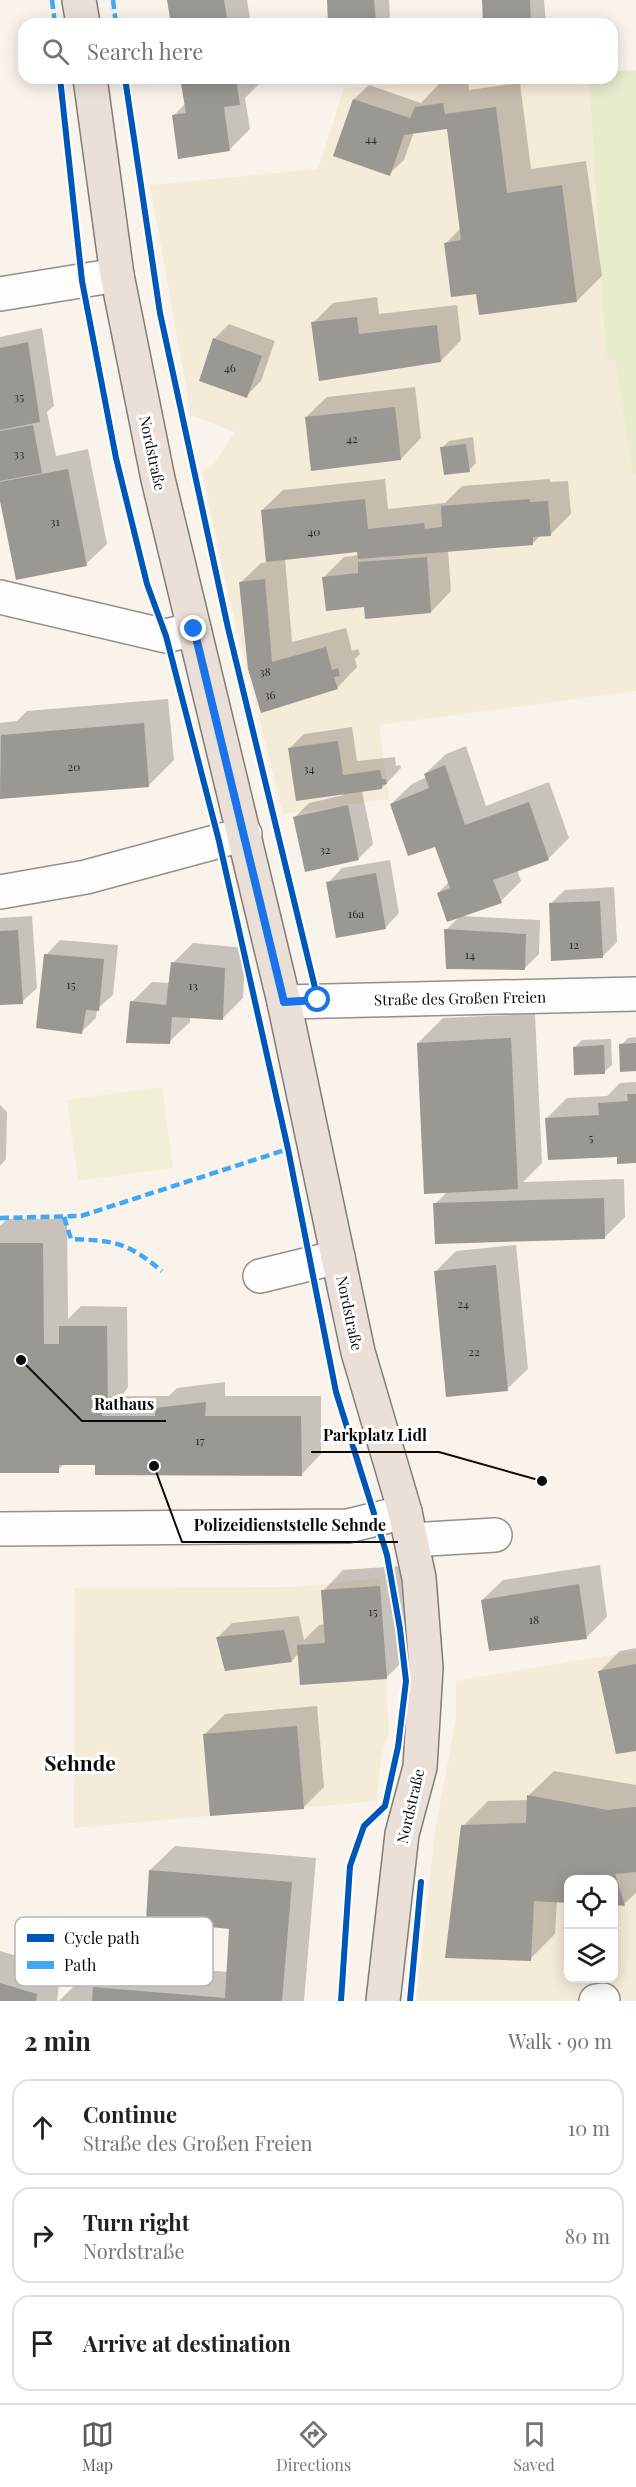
<!DOCTYPE html>
<meta charset="utf-8">
<style>
body{margin:0;font-family:"Playfair Display",serif;background:#f2f2f2;color:#202124}
.controls{position:absolute;right:18px;bottom:18px;display:grid;overflow:hidden;border-radius:12px;box-shadow:0 3px 15px #0003}
.controls button{width:54px;height:54px;display:grid;place-items:center;padding:0;border:0;border-bottom:2px solid #e0e0e0;background:#fff;color:#202124;font:30px sans-serif}
.stop{position:absolute;width:18px;height:18px;margin:-14px;border:4px solid #1a73e8;border-radius:50%;background:#fff}
.stop.end{background:#1a73e8;border-color:#fff;box-shadow:0 2px 6px #0008}
.list{margin:0;padding:0;list-style:none}
h2{display:flex;justify-content:space-between;align-items:center;height:78px;margin:0;padding:0 24px;font-size:26px}
h2 small{font-size:20px;font-weight:400;color:#757577}
.list li{display:grid;grid-template-columns:39px 1fr auto;gap:18px;align-items:center;box-sizing:border-box;height:96px;margin:0 12px 12px;padding:0 12px;border:2px solid #e0e0e0;border-radius:18px}
.list b{display:block;font-size:22px;white-space:nowrap}
.list p{margin:0;font-size:20px;white-space:nowrap;color:#757577}
.list em{font-size:20px;font-style:normal;color:#757577}
.icon{flex:none;width:33px;height:33px;fill:none;stroke:currentColor;stroke-width:2;stroke-linecap:round;stroke-linejoin:round}
.map{position:relative;flex:none;width:636px;height:2001px;overflow:hidden}
.search{position:absolute;background:#fff;box-shadow:0 3px 15px #0003;left:18px;right:18px;top:18px;height:66px;display:flex;align-items:center;gap:15px;box-sizing:border-box;padding:0 21px;border-radius:18px;color:#757577;font-size:22px}
.sheet{height:402px;background:#fff}
nav{display:flex;justify-content:space-around;align-items:center;box-sizing:border-box;height:84px;border-top:2px solid #e0e0e0;background:#fff;font-size:16px;color:#757577}
nav a{display:grid;justify-items:center;gap:3px}
nav .on{color:#5e5c59}
.map>svg:first-child{display:block}
.farmland{fill:#f5ebd9;fill-rule:evenodd}
.green{fill:#e8eccd}
.pitch{fill:#f1f0d7}
.shadow{fill:#0003}
.building{fill:#9b9793}
.lines{fill:none;stroke-linecap:round;stroke-linejoin:round}
.minor-casing{stroke:#928f8c;stroke-width:36}
.major-casing{stroke:#7f7c79;stroke-width:36}
.minor{stroke:#fefdfc;stroke-width:33}
.major{stroke:#ebe0d7;stroke-width:33}
.quiet{stroke:#3fa9f5;stroke-width:4.5;stroke-dasharray:9 4.5;stroke-linecap:butt}
.cycleway-casing{stroke:#fff;stroke-width:10}
.cycleway{stroke:#0057b8;stroke-width:6}
.route{stroke:#1a73e8;stroke-width:8}
.labels{text-anchor:middle;dominant-baseline:central;stroke-width:6;stroke-linejoin:round;paint-order:stroke}
.number-label{font-size:12px;fill:#2e2d2c}
.street-label{font-size:15px;fill:#0a0a0a;stroke:#fff}
.district-label{font-size:21px;font-weight:bold;fill:#0a0a0a;stroke:#fff}
.key{fill:#fff;stroke:#b6b6b6;stroke-width:1.5}
.key-label{font-size:16px;fill:#0a0a0a}
.leader{fill:none;stroke:#0a0a0a;stroke-width:2}
.callout-dot{fill:#0a0a0a;stroke:#fff;stroke-width:2}
.callout-label{font-size:16px;text-anchor:middle;font-weight:bold;fill:#0a0a0a;stroke:#fff;stroke-width:6;stroke-linejoin:round;paint-order:stroke}
</style>
<div class="map">
<svg width="636" height="2001" viewBox="0 0 636 2001">
<rect width="100%" height="100%" fill="#f9f3ec"/>
<g class="farmland">
<path d="M507 78H589L606 360 615 359 633 474H636V691L379 725 389 799 283 814 224 576 202 471 212 467 235 432 191 415 150 185 318 169 344 88Z"/>
<path d="M380 1578 389 1731 381 1757 377 1801 74 1828 75 1588 294 1587Z"/>
<path d="M636 1651V2001H416L435 1831 456 1719V1681ZM568 1880H614V1978H568Z"/>
</g>
<path class="green" d="M636 70V474H633L615 360H606L589 78H612V71Z"/>
<path class="pitch" d="M162 1087 173 1168 78 1181 67 1100Z"/>
<g class="shadow">
<path d="M169 0H247L251 24H173Z"/>
<path d="M328 0H389L390 17 383 24H330Z"/>
<path d="M484 0H544L546 24H485Z"/>
<path d="M182 78H259L260 83 245 98 250 129 230 149 173 116 186 103Z"/>
<path d="M468 79 469 90 520 83 531 169 586 161 602 276 577 301 478 293 446 243 461 228 448 128 414 132 404 160 389 174 335 155 354 99 369 85 421 103 441 82Z"/>
<path d="M377 297 379 314 457 305 461 340 441 361 313 323 333 303Z"/>
<path d="M229 324 275 341 261 381 246 396 214 339Z"/>
<path d="M42 328 54 406 47 412 56 456 88 449 107 544 86 564 0 493V481L3 478 0 479V337Z"/>
<path d="M415 387 421 438 401 459 306 417 327 397Z"/>
<path d="M473 437 476 463 469 470 442 448 449 441Z"/>
<path d="M385 479 388 509 445 503 462 486 550 479V482L568 481 571 514 551 534 541 535 533 543 448 550 451 591 431 612 366 606 324 577 344 557 359 555V551L285 558 292 642 346 628 352 651 358 649 360 654 355 659 357 667 337 688 262 711 240 583 261 563 268 562 262 510 283 490Z"/>
<path d="M168 699 174 760 149 785 0 797V723L17 721 27 711Z"/>
<path d="M352 727 357 761 395 757 396 766 400 765 401 768 382 788 362 791 373 844 359 858 295 817 309 803 344 795 290 748 304 734Z"/>
<path d="M466 746 486 806 549 782 569 838 549 858 517 870 521 881 501 901 461 916 540 920 539 954 524 969 446 930 460 916 438 893 449 882 436 845 391 804 412 784 427 777 425 774 446 754Z"/>
<path d="M390 860 399 913 385 928 328 883 342 868Z"/>
<path d="M614 887 617 942 602 957 550 904 565 890Z"/>
<path d="M32 916 37 988 22 1002 0 1004V918Z"/>
<path d="M60 940 118 945 113 995 97 1009 96 1018 81 1032 46 955Z"/>
<path d="M193 943 245 948 243 998 222 1019 190 1017V1022L169 1042 132 1002 152 982 170 983 173 963Z"/>
<path d="M535 1014 542 1163 523 1182 624 1179 625 1217 605 1237 435 1204 448 1191 418 1043 443 1018Z"/>
<path d="M636 1037V1070L621 1045 628 1038Z"/>
<path d="M611 1039 612 1065 604 1072 574 1048 582 1040Z"/>
<path d="M636 1082V1162L547 1118 567 1098 607 1096 620 1083Z"/>
<path d="M0 1105 7 1112 6 1159 0 1166Z"/>
<path d="M7 1219H67L68 1319 81 1306 127 1307 128 1387 122 1396H169L177 1388 225 1382V1396H321V1454L301 1475 96 1463H65L57 1471H0V1226Z"/>
<path d="M516 1245 528 1369 507 1389 436 1271 456 1251Z"/>
<path d="M600 1565 607 1617 587 1637 490 1649 482 1600 503 1580Z"/>
<path d="M400 1566 407 1657 386 1678 299 1653 292 1661 217 1638 232 1623 299 1616 304 1640 319 1625 325 1624 323 1591 343 1570Z"/>
<path d="M636 1648V1749L600 1671 620 1651Z"/>
<path d="M317 1706 324 1787 304 1807 205 1734 225 1714Z"/>
<path d="M554 1771 636 1785V1893L624 1904H614V1880H568V1901H557L555 1934 530 1959 463 1826 488 1801 529 1800V1795Z"/>
<path d="M175 1846 316 1858 304 2001H59L83 1977 104 1978 119 1963 228 1972 230 1928 150 1870Z"/>
<path d="M0 1951 61 1969 57 2001H0Z"/>
</g>
<g class="building">
<path d="M167 0H224L228 24H171Z"/>
<path d="M327 0H374L376 24H328Z"/>
<path d="M482 0H530L531 24H483Z"/>
<path d="M180 78H236L240 105 224 107 230 151 178 159 172 115 186 113Z"/>
<path d="M353 99 410 118 415 107 443 103 445 114 496 107 507 193 562 185 577 302 479 315 476 294 451 297 444 243 461 240 447 129 404 135 390 176 333 156Z"/>
<path d="M357 317 359 334 437 325 441 362 319 381 311 322Z"/>
<path d="M213 338 262 356 247 398 199 381Z"/>
<path d="M28 342 40 422 0 430V348Z"/>
<path d="M395 407 401 460 311 471 305 417Z"/>
<path d="M33 425 42 473 0 481V431Z"/>
<path d="M466 444 470 472 444 475 440 447Z"/>
<path d="M68 469 87 566 16 580 0 501V482Z"/>
<path d="M365 499 368 529 424 523 425 529 442 527 441 506 530 499V502L548 501 551 536 533 537V545L358 559 357 552 266 562 261 510Z"/>
<path d="M427 557 431 613 365 619 364 607 326 611 322 577 358 573V562Z"/>
<path d="M265 579 272 662 326 647 332 670 338 668 340 676 334 677 338 689 261 713 248 669 239 582Z"/>
<path d="M144 723 149 787 0 799 1 735Z"/>
<path d="M338 741 343 775 380 770 382 779H386L387 784 382 785V789L296 801 288 748Z"/>
<path d="M445 765 465 825 529 802 549 860 493 880 502 903 447 922 437 893 450 888 435 847 408 856 390 804 429 788 424 774Z"/>
<path d="M348 805 359 860 305 872 293 817Z"/>
<path d="M376 873 386 929 336 938 326 882Z"/>
<path d="M600 901 603 958 551 961 549 903Z"/>
<path d="M444 929 526 934 525 970 446 969Z"/>
<path d="M18 930 23 1004 0 1005V931Z"/>
<path d="M44 954 104 959 99 1011 86 1010 82 1034 36 1028Z"/>
<path d="M171 962 225 968 223 1020 172 1017 170 1044 126 1043 130 1001 166 1005Z"/>
<path d="M511 1038 518 1189 424 1194 417 1043Z"/>
<path d="M636 1043V1071L620 1072 619 1044Z"/>
<path d="M604 1045 605 1074 574 1075 573 1047Z"/>
<path d="M627 1094H636V1163L617 1164V1157L548 1160 545 1118 599 1115 598 1103 628 1101Z"/>
<path d="M604 1198 605 1239 435 1244 433 1203Z"/>
<path d="M0 1243H43L44 1344H59V1326H107L108 1409H102V1416H155V1408L206 1402 205 1416H301L302 1476 95 1475V1465H59V1473H0Z"/>
<path d="M496 1265 508 1391 446 1397 434 1271Z"/>
<path d="M579 1584 587 1639 489 1651 481 1600Z"/>
<path d="M380 1586 387 1679 300 1685 297 1645 325 1643 321 1590Z"/>
<path d="M284 1630 292 1662 225 1671 216 1637Z"/>
<path d="M636 1664V1751L616 1754 598 1671Z"/>
<path d="M297 1726 304 1809 210 1816 203 1734Z"/>
<path d="M527 1795 608 1810 636 1807V1872L615 1874 625 1906 614 1905V1880H568V1903L534 1901 531 1961 445 1958 461 1825 526 1823Z"/>
<path d="M149 1870 292 1882 282 2001H92L93 1987 225 1998 229 1929 146 1920Z"/>
<path d="M0 1983 37 1994 36 2001H0Z"/>
</g>
<g class="lines">
<g class="minor-casing">
<g id="minor">
<path d="M0 294 117 275"/>
<path d="M0 597 166 636 194 629"/>
<path d="M0 892 86 877 245 834"/>
<path d="M284 1002 636 994"/>
<path d="M260 1276 338 1257"/>
<path d="M0 1529 348 1526 405 1512"/>
<path d="M411 1540 495 1535"/>
<path d="M596 2001 603 2000"/>
</g>
</g>
<g class="major-casing">
<g id="major">
<path d="M79 0 83 24"/>
<path d="M90 78 117 275 158 479 284 1002 358 1352 405 1512 419 1578 426 1668 420 1767 402 1834 383 2001"/>
</g>
</g>
<use href="#minor" class="minor"/>
<use href="#major" class="major"/>
<g class="quiet">
<path d="M52 0 55 24"/>
<path d="M113 0 116 24"/>
<path d="M64 1217 71 1239C117 1241 126 1242 162 1271"/>
<path d="M0 1218 81 1216 288 1149"/>
</g>
<g class="cycleway-casing">
<g id="cycleway">
<path d="M60 78 82 281 116 458 147 584 166 636 219 841 288 1149 336 1392 387 1555 400 1629 406 1681 398 1747 385 1806 364 1826 350 1866 341 2001"/>
<path d="M125 78 160 313 228 628 318 1000"/>
<path d="M410 2001 421 1882"/>
</g>
</g>
<use href="#cycleway" class="cycleway"/>
</g>
<g class="lines">
<path class="route" d="M194 629 284 1002 318 1000"/>
</g>
<g class="labels">
<g class="number-label">
<text x="371" y="138">44</text>
<text x="230" y="367">46</text>
<text x="19" y="396">35</text>
<text x="352" y="438">42</text>
<text x="19" y="453">33</text>
<text x="55" y="521">31</text>
<text x="314" y="531">40</text>
<text x="265" y="671">38</text>
<text x="270" y="694">36</text>
<text x="74" y="766">20</text>
<text x="309" y="768">34</text>
<text x="325" y="849">32</text>
<text x="356" y="913">16a</text>
<text x="574" y="944">12</text>
<text x="470" y="954">14</text>
<text x="71" y="984">15</text>
<text x="193" y="985">13</text>
<text x="591" y="1137">5</text>
<text x="463" y="1303">24</text>
<text x="474" y="1351">22</text>
<text x="200" y="1440">17</text>
<text x="373" y="1611">15</text>
<text x="534" y="1619">18</text>
</g>
<g class="street-label">
<text transform="translate(153 453) rotate(78)">Nordstraße</text>
<text transform="translate(460 998) rotate(-1)">Straße des Großen Freien</text>
<text transform="translate(350 1313) rotate(78)">Nordstraße</text>
<text transform="translate(410 1806) rotate(-77)">Nordstraße</text>
</g>
<g class="district-label">
<text x="80" y="1762">Sehnde</text>
</g>
</g>
<rect x="15" y="1917" width="198" height="69" rx="9" class="key"/>
<rect x="27" y="1934" width="27" height="8" fill="#0057b8"/>
<rect x="27" y="1961" width="27" height="8" fill="#3fa9f5"/>
<g class="key-label">
<text x="64" y="1944">Cycle path</text>
<text x="64" y="1971">Path</text>
</g>
<path class="leader" d="M21 1360L82 1421H166M542 1481L439 1452H311M154 1466L182 1542H398"/>
<g class="callout-dot">
<circle cx="21" cy="1360" r="6"/>
<circle cx="542" cy="1481" r="6"/>
<circle cx="154" cy="1466" r="6"/>
</g>
<g class="callout-label">
<text x="124" y="1410">Rathaus</text>
<text x="375" y="1441">Parkplatz Lidl</text>
<text x="290" y="1531">Polizeidienststelle Sehnde</text>
</g>
</svg>
<div class="controls">
<button><svg class="icon" aria-label="locate" viewBox="0 0 24 24"><circle cx="12" cy="12" r="6"/><path d="M12 2v4M12 18v4M2 12h4M18 12h4"/></svg></button>
<button><svg class="icon" aria-label="layers" viewBox="0 0 24 24"><path d="M12 4l9 5-9 5-9-5zM3 14l9 5 9-5"/></svg></button>
</div>
<div class="stop" style="left:318px;top:1000px"></div>
<div class="stop end" style="left:194px;top:629px"></div>
<div class="search"><svg class="icon" aria-label="search" viewBox="0 0 24 24"><circle cx="10" cy="10" r="6"/><path d="M15 15l6 6"/></svg>Search here</div>
</div>
<section class="sheet">
<h2>2 min<small>Walk · 90 m</small></h2>
<ul class="list">
<li><svg class="icon" aria-label="ahead" viewBox="0 0 24 24"><path d="M12 20V5M6 11l6-6 6 6"/></svg><div><b>Continue</b><p>Straße des Großen Freien</p></div><em>10 m</em></li>
<li><svg class="icon" aria-label="right" viewBox="0 0 24 24"><path d="M7 20v-9h11M14 6l5 5-5 5"/></svg><div><b>Turn right</b><p>Nordstraße</p></div><em>80 m</em></li>
<li><svg class="icon" aria-label="arrive" viewBox="0 0 24 24"><path d="M6 21V4h12l-3 4 3 4H6"/></svg><div><b>Arrive at destination</b></div></li>
</ul>
</section>
<nav>
<a class="on"><svg class="icon" aria-label="map" viewBox="0 0 24 24"><path d="M3 6l6-2 6 2 6-2v14l-6 2-6-2-6 2zM9 4v14M15 6v14"/></svg>Map</a>
<a><svg class="icon" aria-label="directions" viewBox="0 0 24 24"><path d="M12 3l9 9-9 9-9-9zM9 14v-3h6M13 9l2 2-2 2"/></svg>Directions</a>
<a><svg class="icon" aria-label="saved" viewBox="0 0 24 24"><path d="M7 4h10v16l-5-4-5 4z"/></svg>Saved</a>
</nav>
